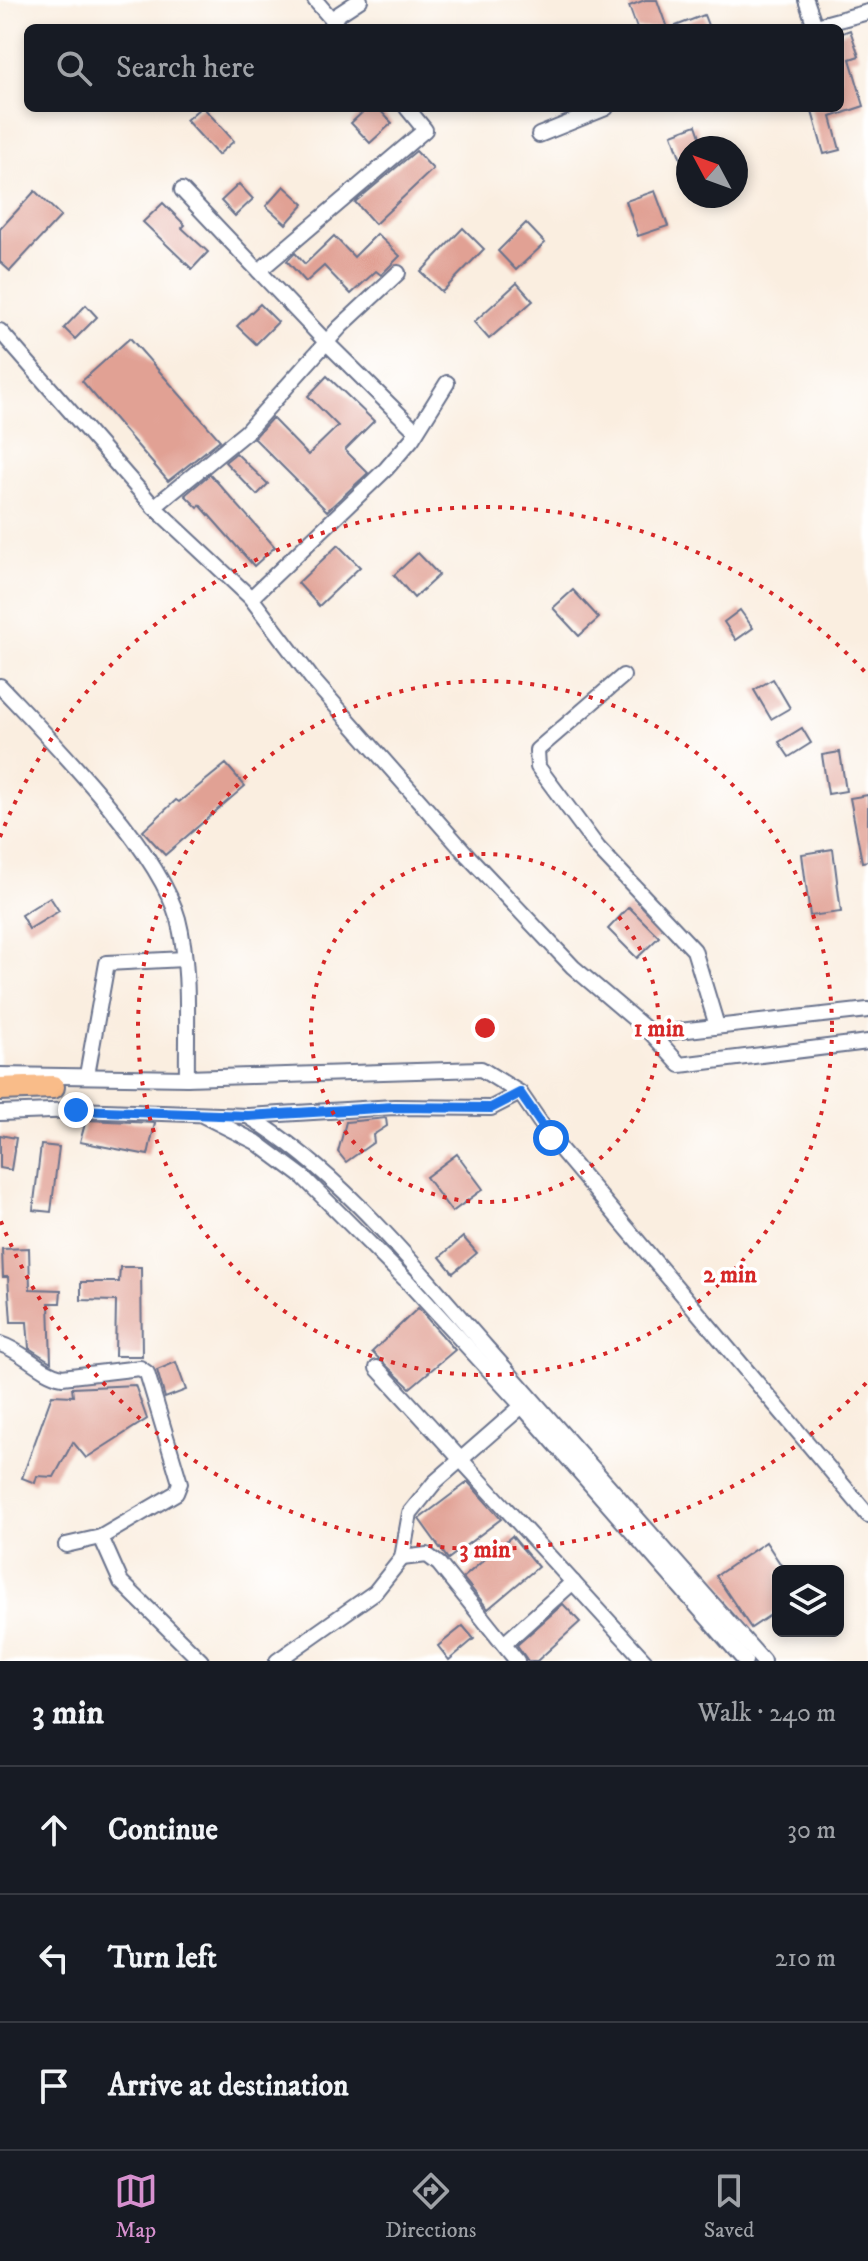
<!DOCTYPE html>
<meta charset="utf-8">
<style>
body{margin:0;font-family:"IM FELL DW Pica",serif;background:#20242c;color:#f1f3f6}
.controls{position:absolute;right:24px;bottom:24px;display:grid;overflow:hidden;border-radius:12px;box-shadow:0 4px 12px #0003}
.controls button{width:72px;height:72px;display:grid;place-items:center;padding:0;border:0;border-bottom:2px solid #363941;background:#171b24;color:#f1f3f6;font:40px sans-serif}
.compass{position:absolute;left:676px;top:136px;width:72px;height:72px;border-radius:50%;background:#171b24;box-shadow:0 4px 12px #0003;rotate:311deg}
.stop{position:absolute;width:24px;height:24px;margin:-18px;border:6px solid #1a73e8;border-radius:50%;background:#fff}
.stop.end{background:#1a73e8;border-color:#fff;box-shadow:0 2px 8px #0008}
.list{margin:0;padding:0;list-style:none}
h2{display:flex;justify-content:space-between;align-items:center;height:104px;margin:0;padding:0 32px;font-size:34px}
h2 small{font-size:26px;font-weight:400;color:#9ea1a6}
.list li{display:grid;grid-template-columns:52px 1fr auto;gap:24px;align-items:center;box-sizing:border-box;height:128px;padding:0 32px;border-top:2px solid #363941}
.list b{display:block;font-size:30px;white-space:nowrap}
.list em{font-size:26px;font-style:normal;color:#9ea1a6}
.icon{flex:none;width:44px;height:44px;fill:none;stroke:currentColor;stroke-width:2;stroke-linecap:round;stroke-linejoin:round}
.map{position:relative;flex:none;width:868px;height:1661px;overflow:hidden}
.search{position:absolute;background:#171b24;box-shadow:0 4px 12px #0003;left:24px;right:24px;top:24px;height:88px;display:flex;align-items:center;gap:20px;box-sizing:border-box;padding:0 28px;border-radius:12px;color:#9ea1a6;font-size:30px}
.sheet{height:488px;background:#171b24}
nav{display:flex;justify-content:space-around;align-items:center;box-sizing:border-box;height:112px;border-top:2px solid #363941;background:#171b24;font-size:22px;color:#9ea1a6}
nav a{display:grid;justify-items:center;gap:4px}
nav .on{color:#d690ce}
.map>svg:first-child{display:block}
.building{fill:#e1a194}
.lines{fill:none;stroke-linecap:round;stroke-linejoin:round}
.street-casing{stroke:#69728c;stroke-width:18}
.primary-casing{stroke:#69728c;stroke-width:26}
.street{stroke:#fff;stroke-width:14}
.primary{stroke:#f9bc89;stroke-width:22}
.route{stroke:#1a73e8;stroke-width:10}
.ring{fill:none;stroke:#d62828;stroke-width:4;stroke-dasharray:4 8}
.centre{fill:#d62828;stroke:#fff;stroke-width:4}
.ring-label{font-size:24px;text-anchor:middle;font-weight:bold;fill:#d62828;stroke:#fff;stroke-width:7;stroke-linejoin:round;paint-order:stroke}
</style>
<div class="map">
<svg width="868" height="1661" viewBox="0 0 868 1661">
<rect width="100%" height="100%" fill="#fff"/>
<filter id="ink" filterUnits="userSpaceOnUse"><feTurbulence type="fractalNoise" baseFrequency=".0125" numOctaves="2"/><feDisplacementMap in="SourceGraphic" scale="16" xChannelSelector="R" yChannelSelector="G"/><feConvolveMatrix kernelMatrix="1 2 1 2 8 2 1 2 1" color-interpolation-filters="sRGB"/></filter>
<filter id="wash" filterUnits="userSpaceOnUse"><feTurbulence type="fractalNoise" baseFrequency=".006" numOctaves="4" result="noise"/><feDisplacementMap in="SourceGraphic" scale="32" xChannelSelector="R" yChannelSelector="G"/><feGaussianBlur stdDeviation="1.8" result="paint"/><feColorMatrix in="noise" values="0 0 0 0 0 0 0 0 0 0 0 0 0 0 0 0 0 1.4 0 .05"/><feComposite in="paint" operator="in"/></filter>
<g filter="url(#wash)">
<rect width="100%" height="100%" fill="#faeee0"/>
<g id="blocks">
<g class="building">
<path d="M645 0H657L667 28H637L629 6Z"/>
<path d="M704 15 709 28H673V27Z"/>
<path d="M850 30 859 56 850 59 864 106 831 117 840 150 824 154 811 108H840V34Z"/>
<path d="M200 108H204L234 141 218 155 186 120Z"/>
<path d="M367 108H378L392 123 370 143 351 123Z"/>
<path d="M696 125 704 148H688L686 174 672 134Z"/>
<path d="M416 151 433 169 375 224 355 202Z"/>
<path d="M239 184 253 199 235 216 221 201Z"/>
<path d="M284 186 304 204 286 224 266 206Z"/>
<path d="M35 191 61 216 10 271 0 262V229Z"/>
<path d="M655 191 668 226 638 236 626 201Z"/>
<path d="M163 203 185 225 182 228 208 252 192 269 143 222Z"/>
<path d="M526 223 545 243 516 270 498 251Z"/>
<path d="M463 228 484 249 442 292 421 272Z"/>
<path d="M377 234 400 256 381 275 376 271 351 294 324 266 306 282 287 261 295 253 305 264 334 236 354 257Z"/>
<path d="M517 283 533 301 489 339 474 322Z"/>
<path d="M260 304 278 322 256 344 237 326Z"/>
<path d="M86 305 97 317 75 339 64 328Z"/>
<path d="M130 338 220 440 168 481 82 381Z"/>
<path d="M327 376 374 421 345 450 368 473 327 511 254 438 272 418 308 455 338 426 308 396Z"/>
<path d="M236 453 268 484 257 495 225 462Z"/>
<path d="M210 474 275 547 254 566 200 505 198 508 185 495Z"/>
<path d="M338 545 360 567 319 606 298 583Z"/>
<path d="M418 553 439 575 414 598 394 575Z"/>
<path d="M573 590 599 618 579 636 553 608Z"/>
<path d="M740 610 753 628 736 640 724 622Z"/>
<path d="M773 679 790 708 771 719 754 690Z"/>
<path d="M802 728 811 743 789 757 779 742Z"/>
<path d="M840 752 846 791 828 794 822 755Z"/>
<path d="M226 764 245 786 165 855 143 831 176 800 179 802Z"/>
<path d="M868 795V861L862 862 850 798Z"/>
<path d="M833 849 841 912 810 916 802 854Z"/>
<path d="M50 897 59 911 29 929 21 915Z"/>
<path d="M629 907 659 937 637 958 608 929Z"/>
<path d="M386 1118 387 1126 373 1135 374 1142 346 1162 338 1152 346 1122Z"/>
<path d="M86 1120 155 1123 148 1155 80 1142Z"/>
<path d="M0 1135 16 1138 11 1170 0 1168Z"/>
<path d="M41 1145 59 1147 51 1212 33 1210Z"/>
<path d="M457 1154 483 1189 452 1212 426 1177Z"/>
<path d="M463 1237 477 1253 453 1273 440 1257Z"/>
<path d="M29 1248 30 1289 61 1290 60 1303H49L51 1362 29 1348 27 1322H11L8 1277H3L2 1249Z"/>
<path d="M120 1267H141L142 1356H115L116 1301 81 1300V1282H119Z"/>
<path d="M418 1308 455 1350 410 1388 372 1352Z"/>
<path d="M176 1362 186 1390 165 1398 157 1370Z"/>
<path d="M135 1385 147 1419 86 1458 73 1442 54 1477 37 1476 35 1483 22 1478 52 1395 73 1396 72 1388Z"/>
<path d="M468 1482 501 1519 448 1559 419 1519Z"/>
<path d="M512 1536 538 1567 488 1609 463 1578Z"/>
<path d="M766 1542 785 1571H778V1610L751 1628 716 1576Z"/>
<path d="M563 1604 580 1622 537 1661H528L517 1645Z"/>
<path d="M463 1626 474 1639 449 1660 438 1646Z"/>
</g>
</g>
</g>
<g filter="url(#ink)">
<use href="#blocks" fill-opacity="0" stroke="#69728c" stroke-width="2"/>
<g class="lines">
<g class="street-casing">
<g id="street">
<path d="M315 0 339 28"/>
<path d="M806 0 815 26"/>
<path d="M331 19 360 0"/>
<path d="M809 28 868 12"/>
<path d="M539 135 606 108"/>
<path d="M182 190 327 343 415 430"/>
<path d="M259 271 425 130 407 108"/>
<path d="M0 331 154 507 251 598 313 680 468 856 573 967 652 1034 680 1065 868 1042"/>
<path d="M154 507 246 432 340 327 398 273"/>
<path d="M251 598 386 469 412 439 447 383"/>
<path d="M623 676 537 750 538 767 598 848 694 950 717 1026"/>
<path d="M0 686C52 741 158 848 178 919 191 969 186 1027 187 1078"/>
<path d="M652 1034 868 1010"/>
<path d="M0 1075 187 1078 481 1069 520 1093 551 1138 868 1515"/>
<path d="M87 1075 107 963 184 959"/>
<path d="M0 1113 76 1110 248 1116 394 1107 491 1108 520 1093"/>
<path d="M204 1116 256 1142 303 1177 407 1281 522 1406 745 1661"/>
<path d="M248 1116C341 1173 414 1265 486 1347 579 1451 671 1556 763 1661"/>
<path d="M0 1344C23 1351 39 1372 62 1377L140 1368 147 1373 180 1483 176 1493 101 1537 121 1582 201 1661"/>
<path d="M377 1368 645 1661"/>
<path d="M66 1545 101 1537"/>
<path d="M402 1558 427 1555 439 1564 517 1661"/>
<path d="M504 1644 573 1582"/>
<path d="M277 1661 375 1592 402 1558 410 1513 435 1482 522 1406"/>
</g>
</g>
<g class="primary-casing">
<path id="primary" d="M0 1089 53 1087"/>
</g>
<use href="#street" class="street"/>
<use href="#primary" class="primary"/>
</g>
</g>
<g class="lines" filter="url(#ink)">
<path class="route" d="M76 1110 248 1116 394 1107 491 1108 520 1093 551 1138"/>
</g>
<g class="ring">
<circle cx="485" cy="1028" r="174"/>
<circle cx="485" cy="1028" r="347"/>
<path d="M866 1383A521 521 0 0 1 0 1219M0 837A521 521 0 0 1 866 673"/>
</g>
<circle cx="485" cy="1028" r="12" class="centre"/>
<g class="ring-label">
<text x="659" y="1036">1 min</text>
<text x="730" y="1282">2 min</text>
<text x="485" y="1557">3 min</text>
</g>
</svg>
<div class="controls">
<button><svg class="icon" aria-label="layers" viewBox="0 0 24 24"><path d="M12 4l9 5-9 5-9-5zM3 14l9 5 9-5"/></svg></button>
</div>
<svg class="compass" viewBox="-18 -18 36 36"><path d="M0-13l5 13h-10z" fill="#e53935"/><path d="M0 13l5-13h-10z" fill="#9ea1a6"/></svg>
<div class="stop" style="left:551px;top:1138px"></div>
<div class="stop end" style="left:76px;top:1110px"></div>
<div class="search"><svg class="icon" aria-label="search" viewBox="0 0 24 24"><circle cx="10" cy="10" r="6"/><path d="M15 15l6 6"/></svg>Search here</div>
</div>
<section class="sheet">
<h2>3 min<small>Walk · 240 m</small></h2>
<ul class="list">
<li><svg class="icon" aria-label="ahead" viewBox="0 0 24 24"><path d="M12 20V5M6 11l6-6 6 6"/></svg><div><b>Continue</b></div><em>30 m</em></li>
<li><svg class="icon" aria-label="left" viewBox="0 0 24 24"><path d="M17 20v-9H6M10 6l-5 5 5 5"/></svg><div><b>Turn left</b></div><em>210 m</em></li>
<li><svg class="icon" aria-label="arrive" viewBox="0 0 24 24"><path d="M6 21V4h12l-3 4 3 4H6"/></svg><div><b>Arrive at destination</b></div></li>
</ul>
</section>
<nav>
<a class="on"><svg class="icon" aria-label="map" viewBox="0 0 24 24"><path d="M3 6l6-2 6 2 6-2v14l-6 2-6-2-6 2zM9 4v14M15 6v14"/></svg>Map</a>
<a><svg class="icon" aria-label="directions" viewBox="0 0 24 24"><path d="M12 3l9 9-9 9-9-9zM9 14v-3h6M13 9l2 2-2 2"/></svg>Directions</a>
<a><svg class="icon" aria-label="saved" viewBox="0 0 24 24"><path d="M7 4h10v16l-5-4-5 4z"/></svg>Saved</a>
</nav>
